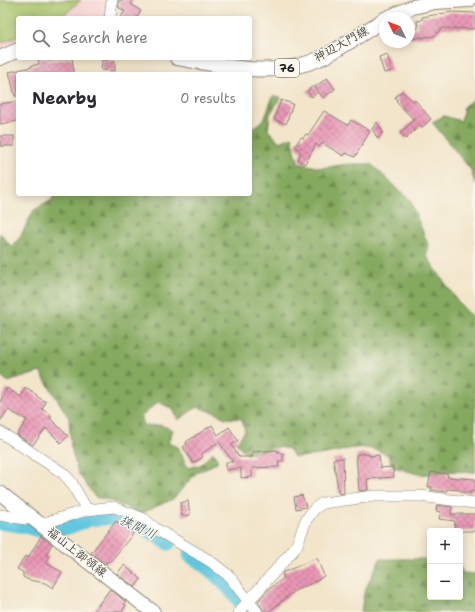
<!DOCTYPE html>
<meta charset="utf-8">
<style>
body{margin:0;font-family:"Shantell Sans","Klee One",sans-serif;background:#f7f7f7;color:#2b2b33}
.controls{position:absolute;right:12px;bottom:12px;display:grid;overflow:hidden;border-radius:4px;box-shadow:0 2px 10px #0003}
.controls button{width:36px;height:36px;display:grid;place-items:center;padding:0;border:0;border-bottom:1px solid #e1e1e2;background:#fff;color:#2b2b33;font:20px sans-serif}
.compass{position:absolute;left:379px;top:12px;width:36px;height:36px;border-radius:50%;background:#fff;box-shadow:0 2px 10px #0003;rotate:313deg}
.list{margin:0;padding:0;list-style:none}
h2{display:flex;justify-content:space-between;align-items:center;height:52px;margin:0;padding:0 16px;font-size:17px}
h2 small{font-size:13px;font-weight:400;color:#7c7c81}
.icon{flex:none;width:22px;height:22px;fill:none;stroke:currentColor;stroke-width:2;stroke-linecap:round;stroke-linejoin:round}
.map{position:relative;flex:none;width:475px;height:612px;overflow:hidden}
.search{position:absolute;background:#fff;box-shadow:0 2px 10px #0003;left:16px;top:16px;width:236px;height:44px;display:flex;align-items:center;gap:10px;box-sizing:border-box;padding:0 14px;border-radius:4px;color:#7c7c81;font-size:15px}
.panel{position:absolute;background:#fff;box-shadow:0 2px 10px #0003;left:16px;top:72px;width:236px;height:124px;border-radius:4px}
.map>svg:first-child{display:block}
.built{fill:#f7cfd1}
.forest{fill:url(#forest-firs);stroke:#50623e}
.pitch{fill:#a7c36b;stroke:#627044}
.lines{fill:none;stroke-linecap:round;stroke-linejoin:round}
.river{stroke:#61c7df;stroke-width:17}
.building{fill:url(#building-cross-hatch)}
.minor-casing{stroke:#878073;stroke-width:12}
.major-casing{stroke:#878073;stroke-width:16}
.minor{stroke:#fff;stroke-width:11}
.major{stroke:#fff;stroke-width:14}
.labels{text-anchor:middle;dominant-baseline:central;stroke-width:3;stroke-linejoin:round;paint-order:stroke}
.shield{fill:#fbf7ec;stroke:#5f5e5a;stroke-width:1}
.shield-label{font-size:11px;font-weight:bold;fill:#1c1c1c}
.street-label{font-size:12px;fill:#1c1c1c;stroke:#fbf7ec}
.water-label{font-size:13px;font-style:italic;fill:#345860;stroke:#fbf7ec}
</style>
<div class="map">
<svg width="475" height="612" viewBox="0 0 475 612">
<defs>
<pattern id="forest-firs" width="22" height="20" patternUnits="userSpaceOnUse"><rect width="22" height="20" fill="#85a95f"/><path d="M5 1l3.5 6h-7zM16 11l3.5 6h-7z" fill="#6c894e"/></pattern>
<pattern id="building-cross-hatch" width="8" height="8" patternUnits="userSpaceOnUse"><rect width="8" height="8" fill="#ea96b6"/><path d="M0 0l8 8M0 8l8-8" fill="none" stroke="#bd7a93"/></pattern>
</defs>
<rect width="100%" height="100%" fill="#fbf7ec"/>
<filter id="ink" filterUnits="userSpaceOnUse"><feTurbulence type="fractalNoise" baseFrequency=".025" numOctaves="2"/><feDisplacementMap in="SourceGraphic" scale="8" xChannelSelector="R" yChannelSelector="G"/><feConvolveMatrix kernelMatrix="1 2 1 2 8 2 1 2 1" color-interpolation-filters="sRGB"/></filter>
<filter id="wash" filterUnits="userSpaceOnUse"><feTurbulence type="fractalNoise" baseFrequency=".012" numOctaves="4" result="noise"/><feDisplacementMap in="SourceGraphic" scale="16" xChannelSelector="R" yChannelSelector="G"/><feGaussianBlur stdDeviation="0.9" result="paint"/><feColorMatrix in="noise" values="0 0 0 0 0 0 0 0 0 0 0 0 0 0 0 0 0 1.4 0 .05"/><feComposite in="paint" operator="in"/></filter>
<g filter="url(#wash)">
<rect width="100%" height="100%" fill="#f2e5ca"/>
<path class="built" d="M0 0H109L107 18H18V40L0 50Z"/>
<g class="forest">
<path d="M273 96 281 97 270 114 268 130 280 142 292 137 298 163 321 168 348 164H371L410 200 429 247 426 255 458 302 475 320V472L447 471 421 475 393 467 388 455C360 442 353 449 325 454 315 456 304 457 294 457L289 449 279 447 247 454 236 443 245 431 242 419 225 418 216 413 197 407 178 420 173 409 158 402 141 417 145 426 161 425 173 430 168 443 178 447 188 468 200 465 213 452 218 461 206 469 198 471 173 499 140 514 117 503 95 497 78 473 71 448 69 418 40 372 8 382 0 375V233L11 246 19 239 34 210 52 200 54 194H250V126L255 127 265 118Z"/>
<path d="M475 98V184L471 170 432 122 444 116 461 121 464 106Z"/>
<path d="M380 559H430V597H460V567L463 573 475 574V612H361L364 592Z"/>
</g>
<path class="pitch" d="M0 0H81L61 18H18V36L3 43 0 38Z"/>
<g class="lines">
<g class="river">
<path d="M0 521 25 525 39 529 65 527 90 518 115 516 150 530 168 542"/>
<path d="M191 555C215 569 233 589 249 612"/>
</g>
</g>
<g id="blocks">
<g class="building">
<path d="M119 0H134L131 4 141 11 137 18H120L125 11 118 7Z"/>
<path d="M452 12 475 13V29L443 28 434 36 409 39V29L418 28 417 21 422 20V17Z"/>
<path d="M387 54 392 71 384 73 379 57Z"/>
<path d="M48 58V61L72 58 74 74H18V96H15L9 72 32 67 31 66 39 64 38 60Z"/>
<path d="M102 60 115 61V71L101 70Z"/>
<path d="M327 78 335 89 323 98 315 87Z"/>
<path d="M313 86 318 92 312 97 307 91Z"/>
<path d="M402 91 413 101 415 100 431 119 422 127 420 125 406 139 400 133 414 120 396 101 397 100 395 97Z"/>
<path d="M281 100 293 104 286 124 274 119Z"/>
<path d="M18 101V121L0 124V104Z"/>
<path d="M324 111 348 125 351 120 370 131 355 157 346 153 344 156 322 143 319 147 316 144 305 164 298 160 301 152 295 146 301 137 303 138 306 134 308 135Z"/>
<path d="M377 122 383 132 378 139 372 129Z"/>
<rect x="0" y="136" width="14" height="10"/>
<path d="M7 388 21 397 25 388 37 395 36 396 46 402 42 409 51 415 50 418 68 436 61 443 46 428 33 445 17 435 27 420 8 410 0 421V402Z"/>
<path d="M212 425 218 435 229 427 238 441 231 445 239 457H252V452L278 450V453H283V461H278L279 467 252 468V477L241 478V468L226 470V462H233L219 442 201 454 203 457 193 463 183 447 187 444 186 442Z"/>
<path d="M364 453 365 455 369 454V456L379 455 380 468 393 467 394 477 367 479 368 490 359 491 356 455Z"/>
<path d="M343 458 344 493 339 494 333 459Z"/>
<path d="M431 472 448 474 447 477 475 479V491H471V493L461 492V490L447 489 446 492 431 490 432 487H428Z"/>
<path d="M302 495 306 507 296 509 294 497Z"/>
<path d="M188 501 190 515 182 516 180 503Z"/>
<path d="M437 505 452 507 451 514H475V531H454L455 521 439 519 441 512 436 511Z"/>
<path d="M116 521 119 523 120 521 132 530 131 532 133 534 110 562 108 561 105 564 91 553Z"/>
<path d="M41 536 52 544 46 555 49 557 46 563 62 572 53 588 45 583 29 580 23 577V572L17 569 25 556 28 558Z"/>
<path d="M317 558 324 576 319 579V580L296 590 268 612H264L258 601 268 590 284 578 282 573 284 572Z"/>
<path d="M124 565 141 579 135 587 117 574Z"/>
<path d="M110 589 126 602 124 604 126 605 122 612H93Z"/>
</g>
</g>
</g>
<g filter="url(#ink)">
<use href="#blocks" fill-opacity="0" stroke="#878073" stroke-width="1"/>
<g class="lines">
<g class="minor-casing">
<g id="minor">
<path d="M110 18 112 0"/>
<path d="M0 432 63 473 71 482 87 510"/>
<path d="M0 515 26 519 30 517"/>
<path d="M41 524 87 510 114 507 144 519 156 529 210 561 229 576 257 612"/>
<path d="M239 612 296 547 306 520 315 508 323 503 374 496H419L475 503"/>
</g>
</g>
<g class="major-casing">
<g id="major">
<path d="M387 18 413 7 435 2 469 0"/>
<path d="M0 58 18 50"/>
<path d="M177 58C225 66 273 79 319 59 342 48 364 32 385 19"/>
<path d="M0 493 153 612"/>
</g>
</g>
<use href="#minor" class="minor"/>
<use href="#major" class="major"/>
</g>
</g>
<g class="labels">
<rect class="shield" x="275" y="59" width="24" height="18" rx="3"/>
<g class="shield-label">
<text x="287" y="68">76</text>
</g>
<g class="street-label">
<text transform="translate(341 44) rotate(-29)">神辺大門線</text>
<text transform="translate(77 552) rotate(38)">福山上御領線</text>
</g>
<g class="water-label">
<text transform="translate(138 527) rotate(25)">狭間川</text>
</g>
</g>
</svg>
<div class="controls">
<button>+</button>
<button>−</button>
</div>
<svg class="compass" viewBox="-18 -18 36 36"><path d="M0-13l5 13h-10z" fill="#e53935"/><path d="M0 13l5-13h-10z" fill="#7c7c81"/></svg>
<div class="search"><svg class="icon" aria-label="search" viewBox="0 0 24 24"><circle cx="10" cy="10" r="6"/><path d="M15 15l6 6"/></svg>Search here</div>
<section class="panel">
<h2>Nearby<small>0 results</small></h2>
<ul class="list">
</ul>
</section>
</div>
